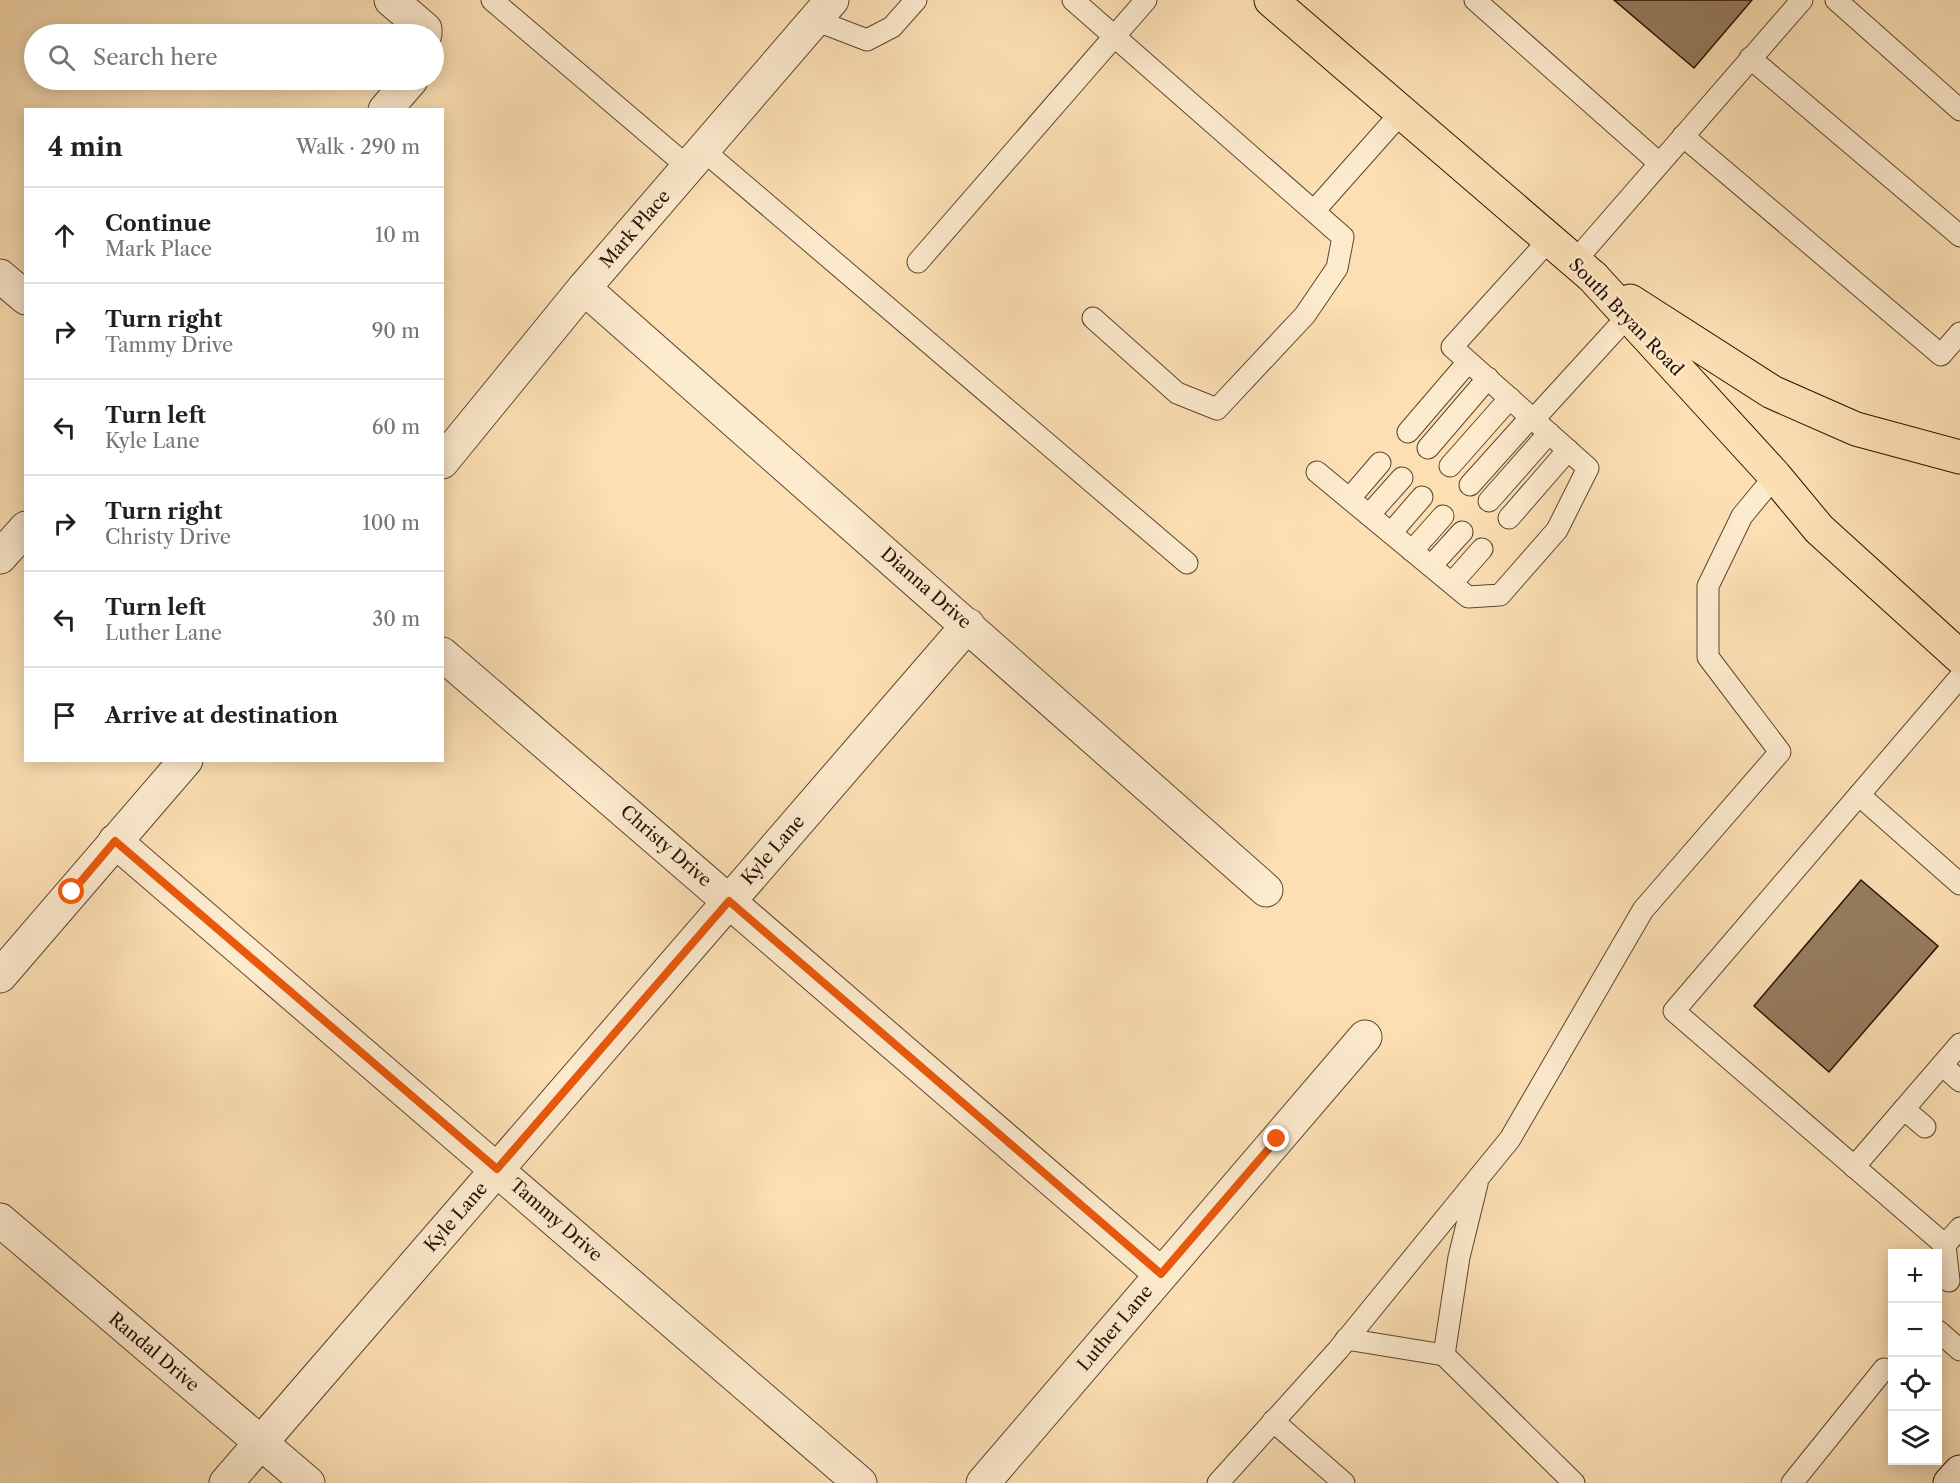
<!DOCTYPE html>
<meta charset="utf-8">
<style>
body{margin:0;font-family:"Libre Caslon Text",serif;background:#f2f2f2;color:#202124}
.controls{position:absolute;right:18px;bottom:18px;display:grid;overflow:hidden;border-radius:0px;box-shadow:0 3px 15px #0003}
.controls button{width:54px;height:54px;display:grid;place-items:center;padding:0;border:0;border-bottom:2px solid #e0e0e0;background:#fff;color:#202124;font:30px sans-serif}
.stop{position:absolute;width:18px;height:18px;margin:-14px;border:4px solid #ea580c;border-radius:50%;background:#fff}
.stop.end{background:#ea580c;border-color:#fff;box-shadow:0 2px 6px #0008}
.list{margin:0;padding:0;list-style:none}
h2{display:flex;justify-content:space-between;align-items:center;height:78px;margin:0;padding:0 24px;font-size:26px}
h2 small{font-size:20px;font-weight:400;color:#757577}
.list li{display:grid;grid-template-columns:39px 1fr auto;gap:18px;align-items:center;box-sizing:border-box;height:96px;padding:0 24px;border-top:2px solid #e0e0e0}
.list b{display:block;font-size:22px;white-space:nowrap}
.list p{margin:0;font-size:20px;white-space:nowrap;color:#757577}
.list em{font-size:20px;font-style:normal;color:#757577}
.icon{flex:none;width:33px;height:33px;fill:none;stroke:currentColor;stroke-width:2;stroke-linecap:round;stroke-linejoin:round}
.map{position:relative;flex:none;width:1960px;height:1483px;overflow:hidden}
.search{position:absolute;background:#fff;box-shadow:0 3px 15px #0003;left:24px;top:24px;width:420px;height:66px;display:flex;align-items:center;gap:15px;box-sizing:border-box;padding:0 21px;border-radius:33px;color:#757577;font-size:22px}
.panel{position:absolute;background:#fff;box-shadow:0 3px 15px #0003;left:24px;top:108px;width:420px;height:654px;border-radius:0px}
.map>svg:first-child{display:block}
.building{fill:#967d5f;stroke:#281102;stroke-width:1.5}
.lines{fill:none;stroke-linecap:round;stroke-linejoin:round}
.service-casing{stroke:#5d452e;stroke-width:23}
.minor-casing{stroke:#5d452e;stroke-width:35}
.secondary-casing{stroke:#281102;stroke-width:35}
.primary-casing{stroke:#281102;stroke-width:35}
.trunk-casing{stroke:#281102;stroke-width:35}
.service{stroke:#fdebce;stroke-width:21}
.minor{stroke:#fdebce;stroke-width:33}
.secondary{stroke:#fdebce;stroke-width:33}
.primary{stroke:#fce0b4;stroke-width:33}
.trunk{stroke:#fce0b4;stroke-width:33}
.route{stroke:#ea580c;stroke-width:8}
.labels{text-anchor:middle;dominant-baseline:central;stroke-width:5;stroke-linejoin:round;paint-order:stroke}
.street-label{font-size:18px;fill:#281102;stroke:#fdebce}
</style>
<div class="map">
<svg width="1960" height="1483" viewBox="0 0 1960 1483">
<rect width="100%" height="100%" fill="#fce0b4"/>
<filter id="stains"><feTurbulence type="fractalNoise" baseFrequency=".00333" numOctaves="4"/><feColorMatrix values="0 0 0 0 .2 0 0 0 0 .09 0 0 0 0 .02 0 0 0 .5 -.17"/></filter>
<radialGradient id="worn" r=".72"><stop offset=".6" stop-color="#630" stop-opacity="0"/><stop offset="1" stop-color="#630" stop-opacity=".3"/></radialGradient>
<g class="building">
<path d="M1614 0H1752L1694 68Z"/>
<path d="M1861 880 1938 946 1829 1072 1754 1006Z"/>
</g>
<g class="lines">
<g class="service-casing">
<g id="service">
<path d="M492 0 688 167"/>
<path d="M1073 0 1343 237 1337 268 1305 315 1217 409 1177 393 1093 318"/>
<path d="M1475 0 1659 163"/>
<path d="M1836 0 1960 110"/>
<path d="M815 20 867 40 892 27 916 0"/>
<path d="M1750 58 1960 236"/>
<path d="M1683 136 1941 355 1960 333"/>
<path d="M703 150 1187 563"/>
<path d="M1314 211 1401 113"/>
<path d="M1575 261 1802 0"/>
<path d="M918 262 1146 0"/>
<path d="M1534 419 1628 316"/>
<path d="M1408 432 1468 362"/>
<path d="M1428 448 1488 378"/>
<path d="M1450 466 1510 398"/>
<path d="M1317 472 1468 597 1500 595 1557 530 1588 468 1452 347 1549 240"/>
<path d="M1470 485 1531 417"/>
<path d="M1350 498 1380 463"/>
<path d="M1489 501 1549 433"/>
<path d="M1369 515 1402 478"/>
<path d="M1509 518 1568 450"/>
<path d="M1391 533 1422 497"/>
<path d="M1412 551 1443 516"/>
<path d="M1431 566 1462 532"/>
<path d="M1452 583 1482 549"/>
<path d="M1859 795 1960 677"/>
<path d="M1942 1065 1960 1081"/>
<path d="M1904 1109 1925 1127"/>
<path d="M1854 1167 1960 1044"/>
<path d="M1477 1184 1459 1257 1444 1355 1574 1483"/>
<path d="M1945 1245 1960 1228"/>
<path d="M1949 1281 1945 1245 1674 1011 1859 795 1960 884"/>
<path d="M1938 1331 1960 1350"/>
<path d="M1346 1339 1444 1355"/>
<path d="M1273 1421 1344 1483"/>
<path d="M1218 1483 1338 1350 1510 1139 1643 910 1780 752 1708 657V586L1742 516 1775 476"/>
<path d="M1792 1483 1884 1369"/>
</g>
</g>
<g class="minor-casing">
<g id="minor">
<path d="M391 0 425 29V34"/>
<path d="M385 110 411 80"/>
<path d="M0 276 26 298"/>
<path d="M584 288 1266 890"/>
<path d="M442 462 584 288 832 0"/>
<path d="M0 557 26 528"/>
<path d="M442 654 1161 1274"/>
<path d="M115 841 860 1483"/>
<path d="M0 976 186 760"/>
<path d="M0 1220 308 1483"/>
<path d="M226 1483 968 625"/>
<path d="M983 1483 1365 1037"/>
</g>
</g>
<g class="secondary-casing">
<path id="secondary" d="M1950 1483 1960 1472"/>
</g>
<g class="primary-casing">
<path id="primary" d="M1271 0 1593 277"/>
</g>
<g class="trunk-casing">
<g id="trunk">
<path d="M1593 277 1775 476 1819 529 1960 657"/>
<path d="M1630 301 1772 392 1856 429 1960 457"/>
</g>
</g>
<use href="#service" class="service"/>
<use href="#minor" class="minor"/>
<use href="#secondary" class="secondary"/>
<use href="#primary" class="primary"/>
<use href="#trunk" class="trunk"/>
</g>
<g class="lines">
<path class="route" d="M72 892 115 841 497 1169 729 901 1161 1274 1277 1139"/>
</g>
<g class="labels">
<g class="street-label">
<text transform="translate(635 229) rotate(-49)">Mark Place</text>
<text transform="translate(1626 317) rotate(46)">South Bryan Road</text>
<text transform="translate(926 588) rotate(41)">Dianna Drive</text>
<text transform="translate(666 846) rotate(41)">Christy Drive</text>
<text transform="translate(773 850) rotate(-49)">Kyle Lane</text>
<text transform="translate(456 1217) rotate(-49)">Kyle Lane</text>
<text transform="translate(556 1220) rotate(41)">Tammy Drive</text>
<text transform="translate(1115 1328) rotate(-50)">Luther Lane</text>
<text transform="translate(154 1352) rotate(40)">Randal Drive</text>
</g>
</g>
<rect width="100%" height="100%" filter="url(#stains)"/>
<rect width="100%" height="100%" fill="url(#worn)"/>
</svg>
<div class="controls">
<button>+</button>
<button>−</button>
<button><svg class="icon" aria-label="locate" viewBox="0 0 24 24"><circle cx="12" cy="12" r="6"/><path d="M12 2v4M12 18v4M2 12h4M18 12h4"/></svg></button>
<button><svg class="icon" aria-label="layers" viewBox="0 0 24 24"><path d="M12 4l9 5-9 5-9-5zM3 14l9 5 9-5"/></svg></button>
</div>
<div class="stop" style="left:72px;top:892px"></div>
<div class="stop end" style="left:1277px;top:1139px"></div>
<div class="search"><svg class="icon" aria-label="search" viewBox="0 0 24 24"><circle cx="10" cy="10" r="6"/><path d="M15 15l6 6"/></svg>Search here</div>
<section class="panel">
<h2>4 min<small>Walk · 290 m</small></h2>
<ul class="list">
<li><svg class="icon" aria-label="ahead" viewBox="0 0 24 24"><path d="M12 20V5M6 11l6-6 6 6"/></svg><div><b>Continue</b><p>Mark Place</p></div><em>10 m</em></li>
<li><svg class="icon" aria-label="right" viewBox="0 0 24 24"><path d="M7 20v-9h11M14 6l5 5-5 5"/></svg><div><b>Turn right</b><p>Tammy Drive</p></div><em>90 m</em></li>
<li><svg class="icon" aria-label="left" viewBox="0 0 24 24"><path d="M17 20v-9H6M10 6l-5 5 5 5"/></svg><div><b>Turn left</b><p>Kyle Lane</p></div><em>60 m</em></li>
<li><svg class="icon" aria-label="right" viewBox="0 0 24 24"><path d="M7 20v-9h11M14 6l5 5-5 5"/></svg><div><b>Turn right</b><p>Christy Drive</p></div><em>100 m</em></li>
<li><svg class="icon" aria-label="left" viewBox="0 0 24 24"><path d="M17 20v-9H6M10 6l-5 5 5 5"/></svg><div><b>Turn left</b><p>Luther Lane</p></div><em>30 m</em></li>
<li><svg class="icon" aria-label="arrive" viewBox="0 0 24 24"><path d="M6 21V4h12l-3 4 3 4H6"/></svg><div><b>Arrive at destination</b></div></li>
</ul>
</section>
</div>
